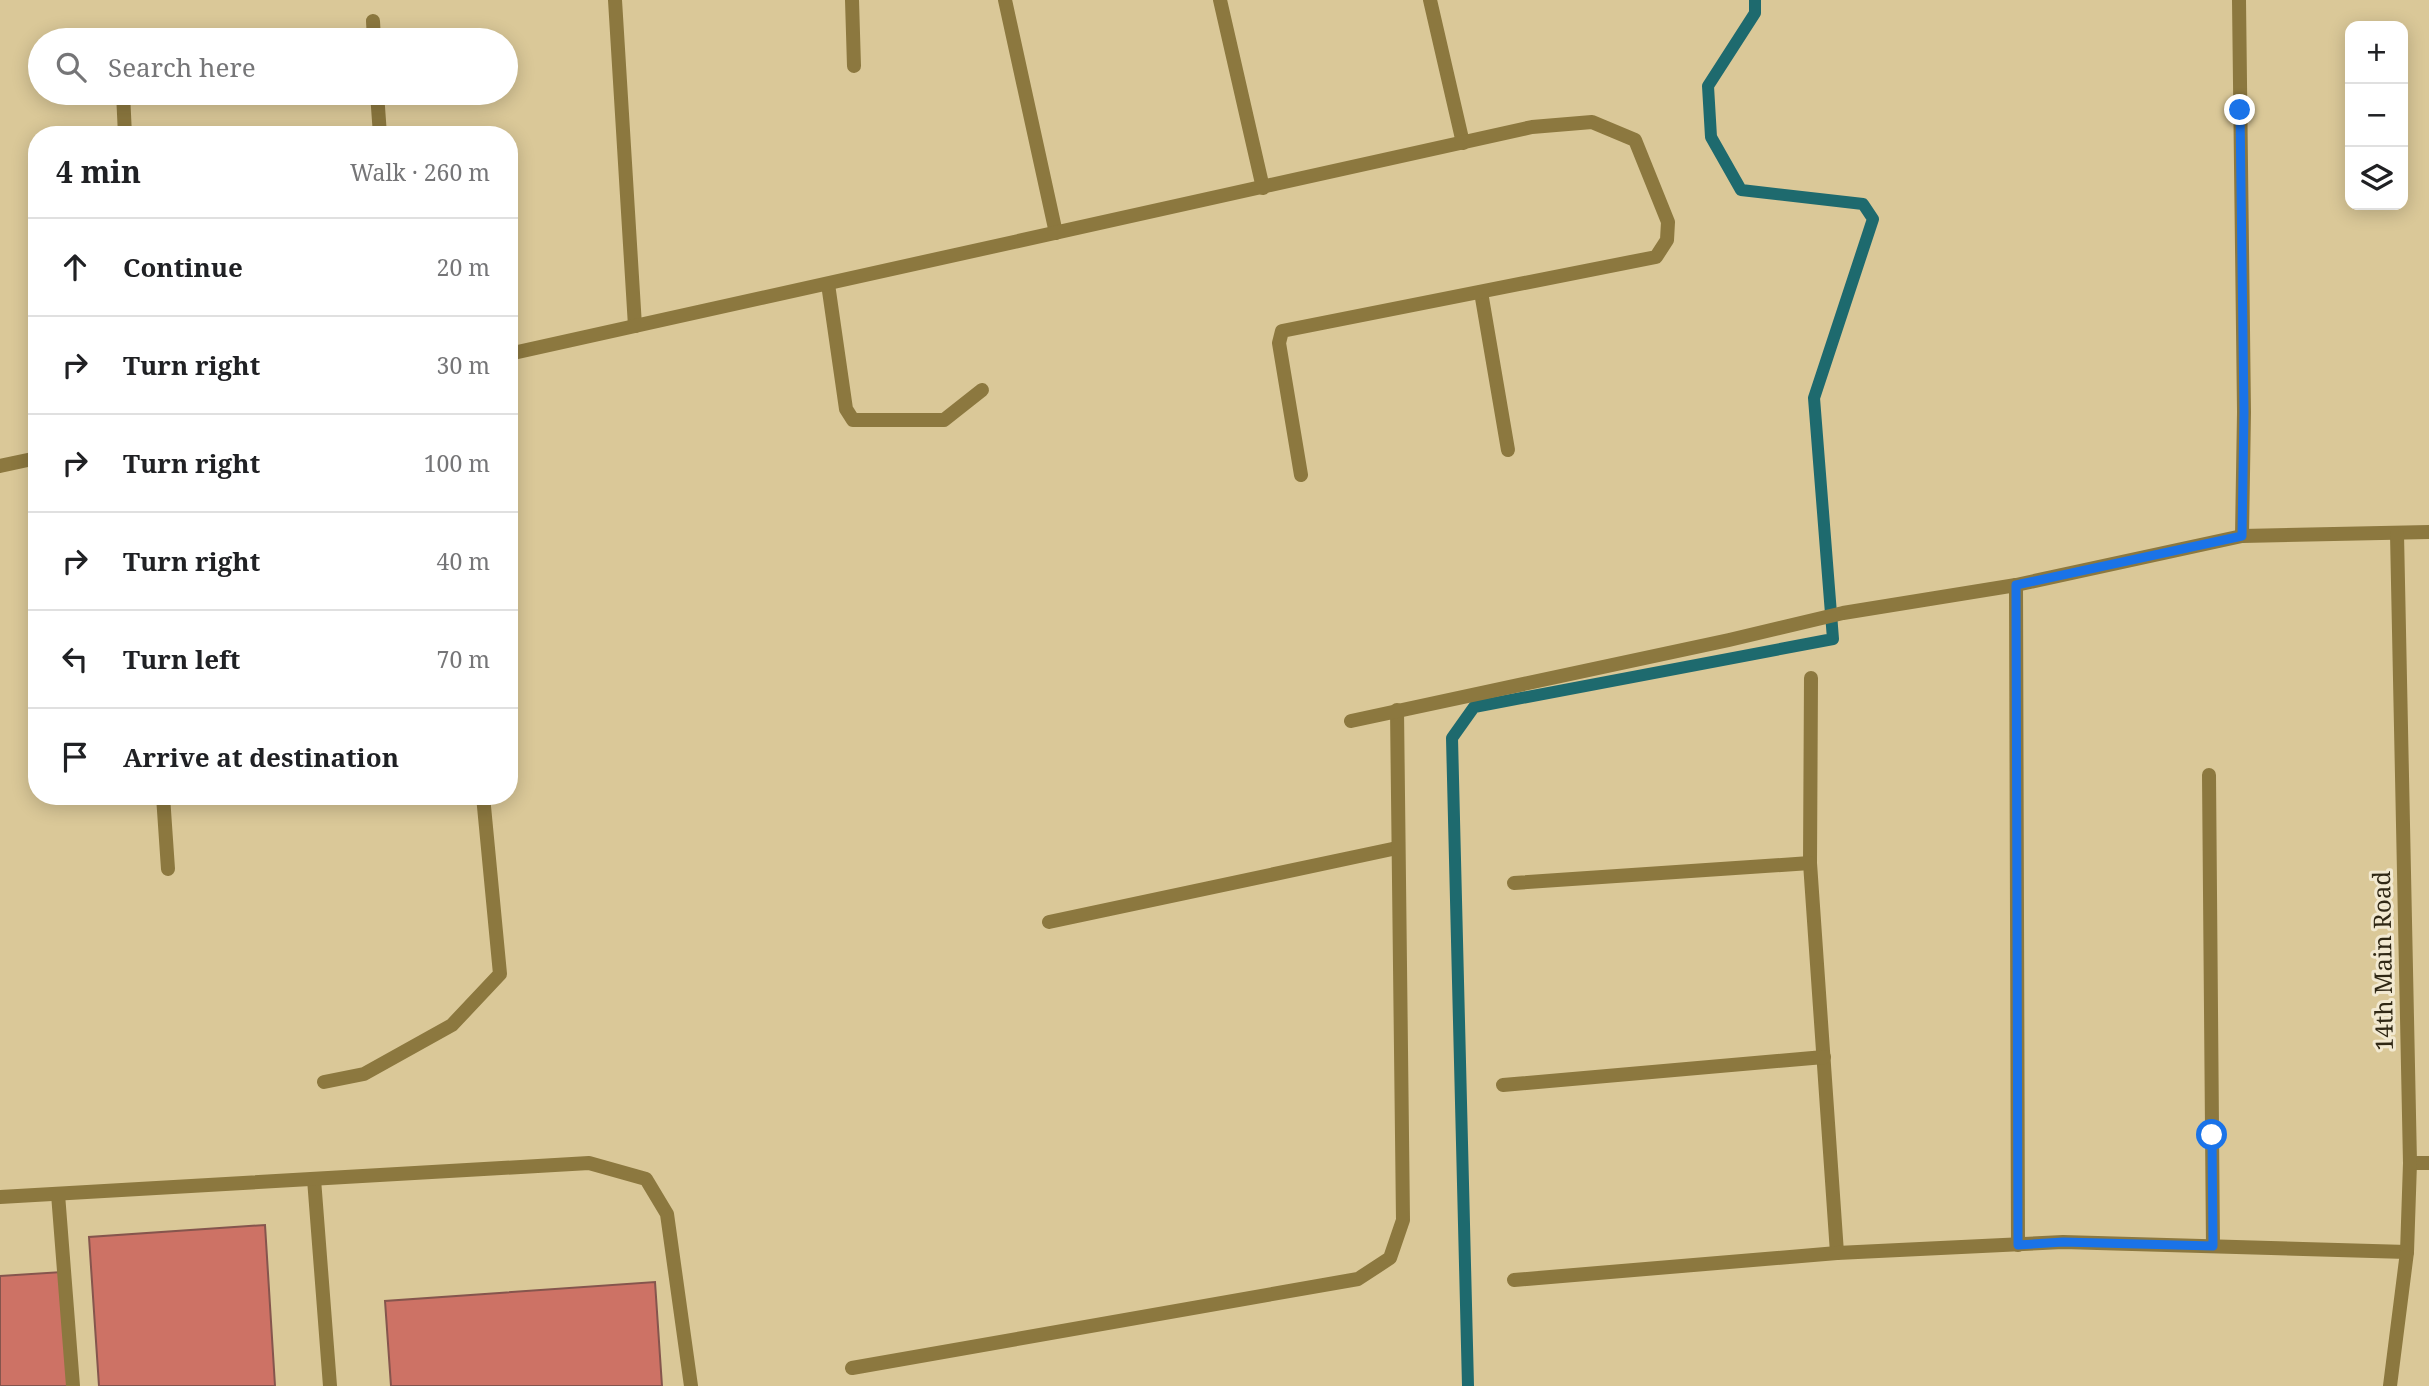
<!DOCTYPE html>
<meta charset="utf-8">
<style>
body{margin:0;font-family:"Noto Serif",serif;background:#f2f2f2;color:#202124}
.controls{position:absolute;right:21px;top:21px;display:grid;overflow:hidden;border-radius:14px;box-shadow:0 4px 18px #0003}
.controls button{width:63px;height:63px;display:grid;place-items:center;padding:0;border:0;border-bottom:2px solid #e0e0e0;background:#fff;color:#202124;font:35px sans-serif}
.stop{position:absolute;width:21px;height:21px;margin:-16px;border:5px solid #1a73e8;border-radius:50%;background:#fff}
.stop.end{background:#1a73e8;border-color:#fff;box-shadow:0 2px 7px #0008}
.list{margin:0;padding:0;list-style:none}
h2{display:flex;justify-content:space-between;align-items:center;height:91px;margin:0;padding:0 28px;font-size:30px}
h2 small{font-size:23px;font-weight:400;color:#757577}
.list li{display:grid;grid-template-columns:46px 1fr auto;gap:21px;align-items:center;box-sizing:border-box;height:98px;padding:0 28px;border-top:2px solid #e0e0e0}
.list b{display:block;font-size:26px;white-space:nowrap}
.list em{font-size:23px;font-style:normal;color:#757577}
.icon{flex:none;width:38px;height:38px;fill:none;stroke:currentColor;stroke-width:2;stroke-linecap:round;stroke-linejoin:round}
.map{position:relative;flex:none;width:2429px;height:1386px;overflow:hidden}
.search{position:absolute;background:#fff;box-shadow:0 4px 18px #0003;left:28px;top:28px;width:490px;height:77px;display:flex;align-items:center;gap:18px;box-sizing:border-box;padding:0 24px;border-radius:38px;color:#757577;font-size:26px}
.panel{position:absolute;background:#fff;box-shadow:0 4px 18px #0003;left:28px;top:126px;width:490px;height:679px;border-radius:28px}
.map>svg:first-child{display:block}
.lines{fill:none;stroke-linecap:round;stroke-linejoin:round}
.stream{stroke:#1e6a6e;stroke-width:12}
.building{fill:#cd7265;stroke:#85554d;stroke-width:2}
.service{stroke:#8c783f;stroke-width:14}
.minor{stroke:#8c783f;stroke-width:14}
.route{stroke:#1a73e8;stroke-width:9}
.labels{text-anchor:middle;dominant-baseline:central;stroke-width:6;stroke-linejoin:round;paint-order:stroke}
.street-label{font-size:24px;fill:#2f2714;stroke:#f2e9d1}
</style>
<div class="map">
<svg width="2429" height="1386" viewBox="0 0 2429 1386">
<rect width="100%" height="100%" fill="#dac898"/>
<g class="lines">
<path class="stream" d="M1468 1386 1452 738 1474 707 1833 639 1814 398 1873 219 1863 204 1741 190 1711 137 1708 86 1755 13V0"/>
</g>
<g class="building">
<path d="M265 1225 275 1386H99L89 1237Z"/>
<path d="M62 1272 70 1386H0V1276Z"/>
<path d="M655 1282 662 1386H391L385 1301Z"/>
</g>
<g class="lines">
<g class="service">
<path d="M1049 922 1397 848"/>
<path d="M314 1179 330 1386"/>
<path d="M58 1194 73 1386"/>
<path d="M0 1197 589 1163 646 1179 667 1214 691 1386"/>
<path d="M852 1368 1358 1279 1390 1258 1403 1220 1397 710"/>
</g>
<g class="minor">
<path d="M615 0 635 326"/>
<path d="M852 0 854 66"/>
<path d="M1005 0 1056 233"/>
<path d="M1220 0 1263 188"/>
<path d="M1430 0 1463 143"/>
<path d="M2239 0 2244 412 2242 536"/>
<path d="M373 21 374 40"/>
<path d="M123 93 125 135"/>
<path d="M377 93 380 135"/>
<path d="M828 284 846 409 853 420H944L982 390"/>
<path d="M1481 292 1508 450"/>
<path d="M509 354 1532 127 1592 122 1635 140 1668 222 1667 240 1656 257 1282 331 1279 343 1301 475"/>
<path d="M0 466 37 458"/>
<path d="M2016 585 2018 1245"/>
<path d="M1811 678 1810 863 1837 1253"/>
<path d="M1351 721 1729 640 1843 613 2016 585 2242 536 2429 532"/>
<path d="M2209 775 2213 1246"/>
<path d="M163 796 168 869"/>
<path d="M1514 883 1810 863"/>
<path d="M324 1082 364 1074 452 1025 500 974 483 796"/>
<path d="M1503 1085 1824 1057"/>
<path d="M2410 1163H2429"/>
<path d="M1514 1280 1837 1253 2063 1242 2407 1252"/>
<path d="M2390 1386 2407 1252 2410 1163 2397 534"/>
</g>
</g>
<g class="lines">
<path class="route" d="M2212 1135 2213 1246 2063 1242 2018 1245 2016 585 2242 536 2244 412 2240 110"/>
</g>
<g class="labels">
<g class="street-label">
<text transform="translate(2382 961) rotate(-91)">14th Main Road</text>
</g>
</g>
</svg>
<div class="controls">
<button>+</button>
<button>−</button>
<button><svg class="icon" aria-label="layers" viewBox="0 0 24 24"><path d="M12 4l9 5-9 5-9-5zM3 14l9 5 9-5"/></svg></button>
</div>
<div class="stop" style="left:2212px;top:1135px"></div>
<div class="stop end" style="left:2240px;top:110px"></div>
<div class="search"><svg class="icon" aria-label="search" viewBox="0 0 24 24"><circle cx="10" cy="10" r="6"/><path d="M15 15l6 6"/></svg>Search here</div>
<section class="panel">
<h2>4 min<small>Walk · 260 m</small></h2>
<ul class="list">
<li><svg class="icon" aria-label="ahead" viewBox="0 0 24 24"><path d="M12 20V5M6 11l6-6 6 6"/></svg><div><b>Continue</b></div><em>20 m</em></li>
<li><svg class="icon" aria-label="right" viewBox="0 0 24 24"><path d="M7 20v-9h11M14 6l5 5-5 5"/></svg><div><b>Turn right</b></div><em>30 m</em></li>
<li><svg class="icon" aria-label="right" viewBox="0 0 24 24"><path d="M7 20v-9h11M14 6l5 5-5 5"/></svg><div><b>Turn right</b></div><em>100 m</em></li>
<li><svg class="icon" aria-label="right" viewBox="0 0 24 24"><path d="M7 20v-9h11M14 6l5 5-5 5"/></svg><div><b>Turn right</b></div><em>40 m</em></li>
<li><svg class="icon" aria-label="left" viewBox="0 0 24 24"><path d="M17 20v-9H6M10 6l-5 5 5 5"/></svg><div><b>Turn left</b></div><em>70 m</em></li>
<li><svg class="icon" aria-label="arrive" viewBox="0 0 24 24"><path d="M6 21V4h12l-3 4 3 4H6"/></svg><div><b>Arrive at destination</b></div></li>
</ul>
</section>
</div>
